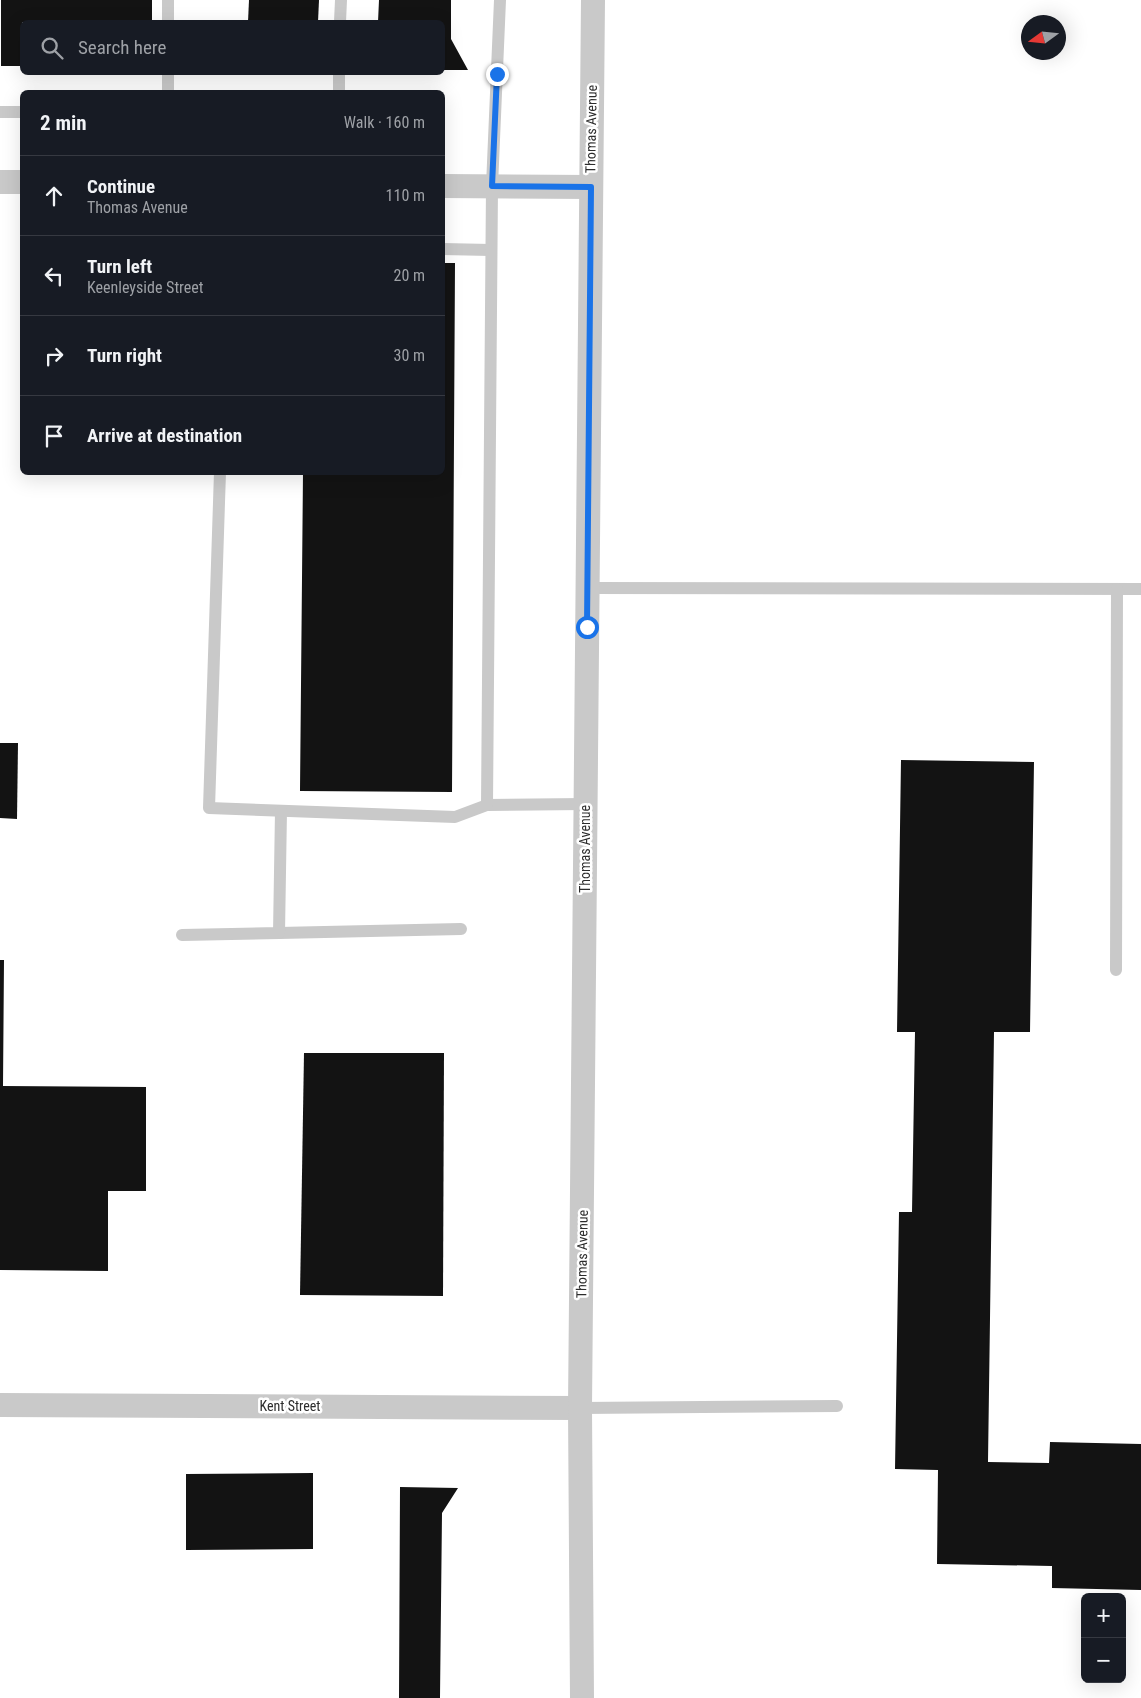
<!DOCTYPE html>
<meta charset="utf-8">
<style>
body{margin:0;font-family:"Roboto Condensed",sans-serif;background:#20242c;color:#f1f3f6}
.controls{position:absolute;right:15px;bottom:15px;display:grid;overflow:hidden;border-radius:8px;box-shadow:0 5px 20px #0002}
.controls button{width:45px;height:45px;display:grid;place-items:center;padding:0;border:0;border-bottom:1px solid #363941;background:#171b24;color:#f1f3f6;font:25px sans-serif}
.compass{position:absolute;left:1021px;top:15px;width:45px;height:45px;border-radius:50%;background:#171b24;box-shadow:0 5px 20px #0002;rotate:255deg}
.stop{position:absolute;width:15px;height:15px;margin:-11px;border:4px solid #1a73e8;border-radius:50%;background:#fff}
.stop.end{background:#1a73e8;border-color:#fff;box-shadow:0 1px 5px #0008}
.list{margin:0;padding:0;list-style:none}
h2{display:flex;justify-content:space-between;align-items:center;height:65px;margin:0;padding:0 20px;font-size:21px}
h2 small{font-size:16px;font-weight:400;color:#9ea1a6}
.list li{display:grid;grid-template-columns:32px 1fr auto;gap:15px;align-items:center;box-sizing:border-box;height:80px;padding:0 20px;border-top:1px solid #363941}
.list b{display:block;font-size:19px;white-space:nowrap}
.list p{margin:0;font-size:16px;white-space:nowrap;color:#9ea1a6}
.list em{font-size:16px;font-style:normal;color:#9ea1a6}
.icon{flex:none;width:28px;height:28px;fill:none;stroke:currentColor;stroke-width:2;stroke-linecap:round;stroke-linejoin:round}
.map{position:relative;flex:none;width:1141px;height:1698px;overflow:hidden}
.search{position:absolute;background:#171b24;box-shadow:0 5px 20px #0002;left:20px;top:20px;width:425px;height:55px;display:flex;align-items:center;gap:12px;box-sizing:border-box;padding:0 18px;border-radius:8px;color:#9ea1a6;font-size:19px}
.panel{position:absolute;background:#171b24;box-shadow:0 5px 20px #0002;left:20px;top:90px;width:425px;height:385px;border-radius:8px}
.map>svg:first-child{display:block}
.building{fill:#131313}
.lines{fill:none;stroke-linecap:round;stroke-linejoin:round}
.service{stroke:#c9c9c9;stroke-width:12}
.minor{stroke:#c9c9c9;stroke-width:24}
.route{stroke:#1a73e8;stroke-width:6}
.labels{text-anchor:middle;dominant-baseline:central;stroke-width:5;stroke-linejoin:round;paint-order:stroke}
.street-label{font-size:14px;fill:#2c2c2c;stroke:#fff}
</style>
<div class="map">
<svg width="1141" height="1698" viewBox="0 0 1141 1698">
<rect width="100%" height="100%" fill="#fff"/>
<g class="building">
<path d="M1 0H152V22H22V66H1Z"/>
<path d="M249 0H319L318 22H248Z"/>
<path d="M379 0H451V39L468 70H442V22H378Z"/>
<path d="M442 263H455L452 792 300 791 303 472H442Z"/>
<path d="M0 743H18L17 819 0 818Z"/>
<path d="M901 760 1034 762 1030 1032H994L988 1462 1049 1463 1050 1442 1141 1444V1590L1052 1588V1566L937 1564 938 1470 895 1469 899 1212H912L915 1032H897Z"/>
<path d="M0 960H4L3 1086 146 1087V1191H108V1271L0 1270Z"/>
<path d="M304 1053H444L443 1296 300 1295Z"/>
<path d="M313 1473V1549L186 1550V1474Z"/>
<path d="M400 1487 458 1488 442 1513 440 1698H399Z"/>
</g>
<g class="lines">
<g class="service">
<path d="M168 0V22"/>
<path d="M340 22 341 0"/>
<path d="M168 72V92"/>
<path d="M339 92V72"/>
<path d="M0 112H22"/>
<path d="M442 249 491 250"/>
<path d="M220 472 209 808 455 817 487 805 585 804"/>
<path d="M587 588 1141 589"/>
<path d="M487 805 492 186 500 0"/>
<path d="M279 933 461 929"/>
<path d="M182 935 279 933 281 811"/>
<path d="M1116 970 1117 589"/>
<path d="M580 1408 837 1406"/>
</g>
<g class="minor">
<path d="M0 182H22"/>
<path d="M442 186 591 187"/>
<path d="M0 1405 580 1408"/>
<path d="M582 1698 580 1408 593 0"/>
</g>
</g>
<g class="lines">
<path class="route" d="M497 74 492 186 591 187 587 627"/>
</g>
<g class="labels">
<g class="street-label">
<text transform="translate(591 129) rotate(-89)">Thomas Avenue</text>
<text transform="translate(585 849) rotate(-90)">Thomas Avenue</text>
<text transform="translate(582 1254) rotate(-89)">Thomas Avenue</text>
<text x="290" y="1406">Kent Street</text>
</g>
</g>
</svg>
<div class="controls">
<button>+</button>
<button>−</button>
</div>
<svg class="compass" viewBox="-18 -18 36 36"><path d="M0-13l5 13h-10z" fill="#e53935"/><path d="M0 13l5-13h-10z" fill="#9ea1a6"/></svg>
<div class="stop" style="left:587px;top:627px"></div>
<div class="stop end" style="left:497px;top:74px"></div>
<div class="search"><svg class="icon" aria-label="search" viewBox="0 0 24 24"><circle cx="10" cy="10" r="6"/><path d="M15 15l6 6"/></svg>Search here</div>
<section class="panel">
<h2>2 min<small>Walk · 160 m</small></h2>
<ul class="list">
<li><svg class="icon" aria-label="ahead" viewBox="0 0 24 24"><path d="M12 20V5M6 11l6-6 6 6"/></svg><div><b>Continue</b><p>Thomas Avenue</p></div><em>110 m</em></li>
<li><svg class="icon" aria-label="left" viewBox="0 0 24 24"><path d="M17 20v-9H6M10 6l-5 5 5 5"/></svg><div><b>Turn left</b><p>Keenleyside Street</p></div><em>20 m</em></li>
<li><svg class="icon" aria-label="right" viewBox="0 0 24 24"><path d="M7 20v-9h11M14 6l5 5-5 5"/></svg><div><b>Turn right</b></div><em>30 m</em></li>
<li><svg class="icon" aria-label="arrive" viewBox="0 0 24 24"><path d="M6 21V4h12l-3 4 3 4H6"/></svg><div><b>Arrive at destination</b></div></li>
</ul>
</section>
</div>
